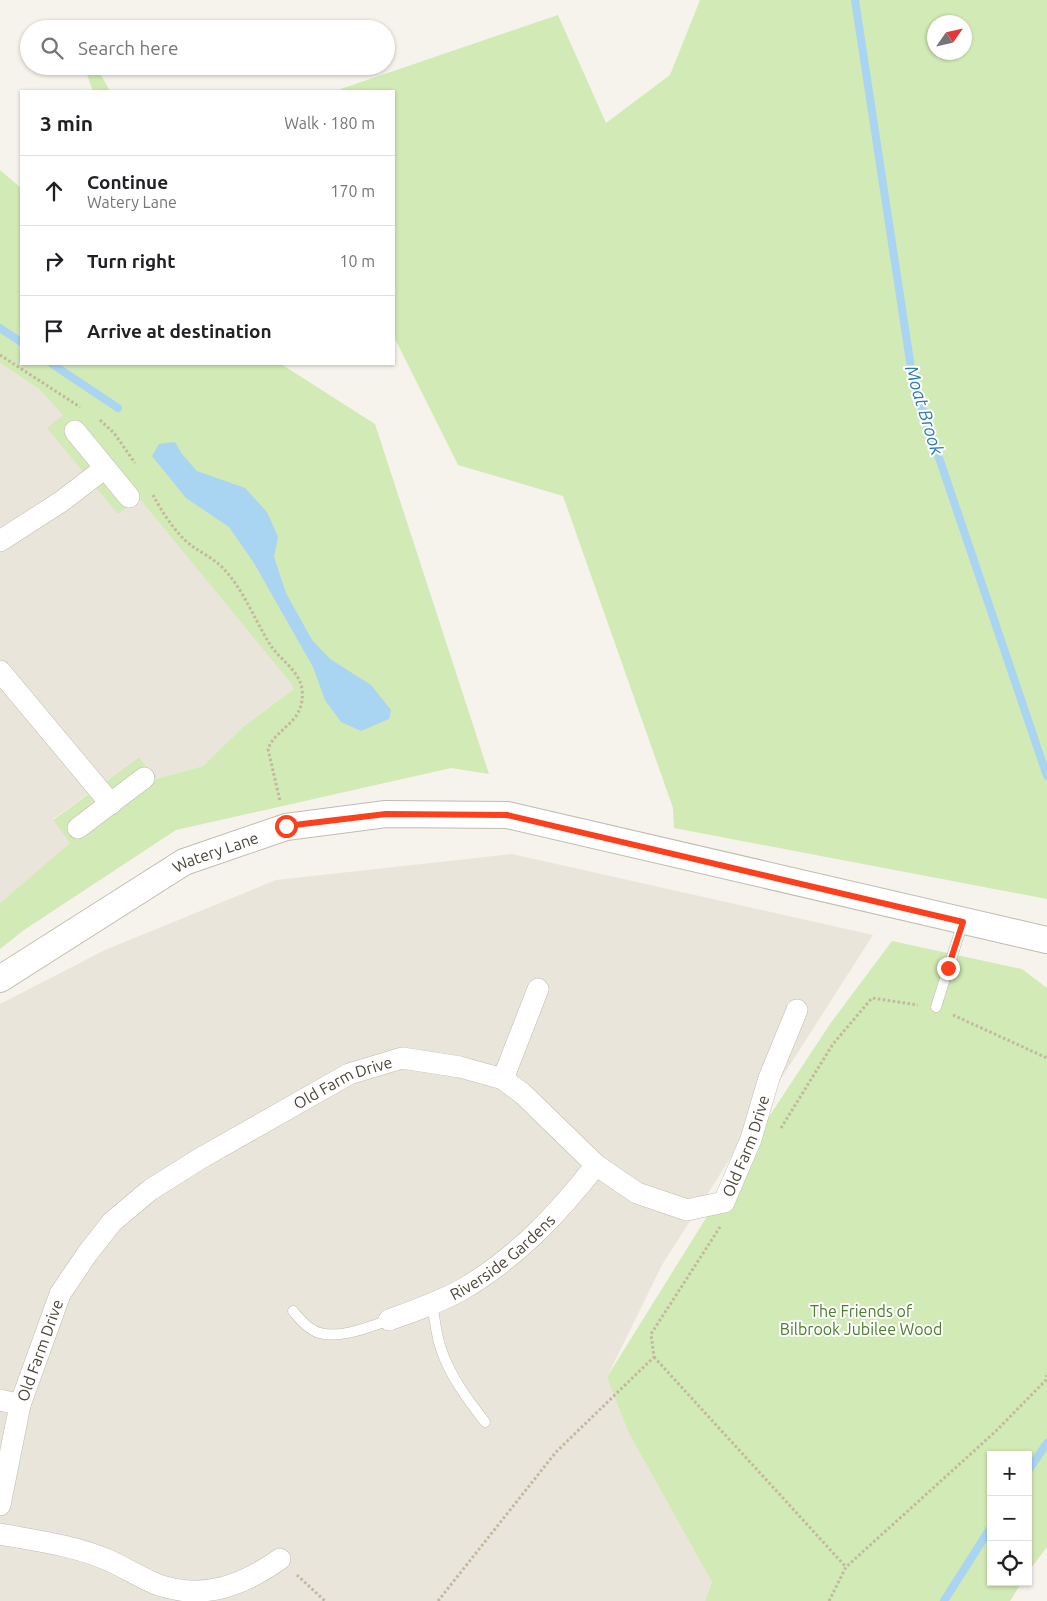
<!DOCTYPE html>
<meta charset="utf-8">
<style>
body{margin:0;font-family:Ubuntu,sans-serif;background:#f2f2f2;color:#202124}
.controls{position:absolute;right:15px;bottom:15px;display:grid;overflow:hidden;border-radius:0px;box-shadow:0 1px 4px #0004}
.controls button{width:45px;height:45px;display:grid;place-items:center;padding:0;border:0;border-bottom:1px solid #e0e0e0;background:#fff;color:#202124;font:25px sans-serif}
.compass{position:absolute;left:927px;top:15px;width:45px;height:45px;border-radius:50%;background:#fff;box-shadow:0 1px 4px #0004;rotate:56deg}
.stop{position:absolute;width:15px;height:15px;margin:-11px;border:4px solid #fc3f1d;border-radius:50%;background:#fff}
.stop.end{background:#fc3f1d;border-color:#fff;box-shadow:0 1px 5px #0008}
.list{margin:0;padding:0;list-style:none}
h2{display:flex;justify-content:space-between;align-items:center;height:65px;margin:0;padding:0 20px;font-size:21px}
h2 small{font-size:16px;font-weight:400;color:#757577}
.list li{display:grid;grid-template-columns:32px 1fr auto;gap:15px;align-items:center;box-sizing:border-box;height:70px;padding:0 20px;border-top:1px solid #e0e0e0}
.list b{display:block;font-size:19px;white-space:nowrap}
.list p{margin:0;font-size:16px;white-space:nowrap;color:#757577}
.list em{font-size:16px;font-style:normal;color:#757577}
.icon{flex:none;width:28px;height:28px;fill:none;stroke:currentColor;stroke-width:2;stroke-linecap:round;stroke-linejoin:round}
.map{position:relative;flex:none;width:1047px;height:1601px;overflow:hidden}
.search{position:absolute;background:#fff;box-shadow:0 1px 4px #0004;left:20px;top:20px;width:375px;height:55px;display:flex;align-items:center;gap:12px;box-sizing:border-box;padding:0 18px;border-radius:28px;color:#757577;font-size:19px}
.panel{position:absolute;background:#fff;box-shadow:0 1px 4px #0004;left:20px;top:90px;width:375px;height:275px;border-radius:0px}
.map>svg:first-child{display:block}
.residential{fill:#eae5da}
.green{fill:#d2eab5;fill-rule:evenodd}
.water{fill:#a9d4f2}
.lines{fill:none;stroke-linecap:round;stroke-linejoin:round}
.stream{stroke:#a9d4f2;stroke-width:8}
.service-casing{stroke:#c2bbae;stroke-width:11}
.minor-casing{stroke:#c2bbae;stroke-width:22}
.tertiary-casing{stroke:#c2bbae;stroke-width:28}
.path{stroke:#c4b79f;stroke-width:3;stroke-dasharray:2.5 2.5;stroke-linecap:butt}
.service{stroke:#fff;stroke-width:10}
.minor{stroke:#fff;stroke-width:21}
.tertiary{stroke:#fff;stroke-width:26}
.route{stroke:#fc3f1d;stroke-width:6}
.labels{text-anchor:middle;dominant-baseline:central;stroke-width:4;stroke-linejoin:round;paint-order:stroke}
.street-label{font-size:16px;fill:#4b4439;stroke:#fff}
.park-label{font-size:16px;fill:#4a7f2a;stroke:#fff}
.water-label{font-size:18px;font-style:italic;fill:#2e7ab2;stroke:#fff}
</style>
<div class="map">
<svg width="1047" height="1601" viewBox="0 0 1047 1601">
<rect width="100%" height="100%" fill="#f6f3ec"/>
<g class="residential">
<path d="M0 363 39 389 64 415 48 429 119 514 140 498 292 683 294 689 243 727 203 766 156 779 139 757 53 819 71 843 0 903Z"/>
<path d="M512 854 873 935 662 1265 607 1377 712 1582 705 1601H0V1004L105 950 276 880Z"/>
</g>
<g class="green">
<path d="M700 0H1047V899L674 828 673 808 563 496 458 465 394 337V91H335L558 15 606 123 670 75ZM934 22H964V52H934Z"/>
<path d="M84 66H96L110 91H93Z"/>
<path d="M0 170 21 188V364H281L375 424 489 774 451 768 176 830 24 930 0 949V903L70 843 53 820 139 757 156 779 203 766 243 727 294 689 291 683 140 499 118 514 47 428 63 415 39 389 0 363Z"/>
<path d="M892 941 1022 969 1047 988V1547L1028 1572V1455H991V1582H1022L1010 1601H705L712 1582 628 1431 607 1377 774 1109 830 1024Z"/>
</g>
<path class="water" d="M175 442 182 454 197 471 245 488 267 512 278 537 274 557 286 593 312 640 330 659 371 685 391 710 389 719 361 731 341 722 325 700 313 667 254 563 229 527 186 498 152 456 159 444Z"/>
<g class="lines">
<g class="stream">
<path d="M855 0 913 381 1047 776"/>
<path d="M0 328 21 342"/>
<path d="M52 364 118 408"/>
<path d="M1028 1471 1047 1443"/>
<path d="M944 1601 991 1527"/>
</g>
<g class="service-casing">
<g id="service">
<path d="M936 1007 963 922"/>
<path d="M432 1304C435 1319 436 1335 441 1349 450 1376 468 1400 485 1422"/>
<path d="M293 1311C299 1318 304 1325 313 1330 332 1342 370 1327 389 1320"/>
</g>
</g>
<g class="minor-casing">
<g id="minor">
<path d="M75 431 129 497"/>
<path d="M0 541 62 501 105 468"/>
<path d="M0 671 111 804"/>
<path d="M78 828 144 778"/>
<path d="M503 1079 538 989"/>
<path id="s1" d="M389 1320C414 1311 440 1302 463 1289 516 1258 558 1214 596 1165"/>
<path d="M0 1400 20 1405"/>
<path id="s2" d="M0 1505 20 1405 60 1294 87 1254 112 1222 150 1190 201 1158 349 1074 402 1058 460 1067 503 1079 523 1094 596 1165 637 1193 687 1210 724 1202 751 1139 769 1078 797 1010"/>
<path d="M0 1534C37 1541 73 1545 108 1560 124 1567 139 1577 156 1584 202 1601 242 1586 280 1559"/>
</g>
</g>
<g class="tertiary-casing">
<g id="tertiary">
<path id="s3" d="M0 979 184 862 286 827 386 814 507 815 1047 940"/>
</g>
</g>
<g class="path">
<path d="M0 355 80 407"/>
<path d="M100 420 114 433 135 463"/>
<path d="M153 495C162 512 176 534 192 546 202 553 214 559 223 568 244 590 255 621 271 646 280 659 300 672 302 689 306 723 276 727 268 749L280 801"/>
<path d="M953 1015 1047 1058"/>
<path d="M781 1128 833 1044 872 998 918 1005"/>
<path d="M654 1357 846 1567"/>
<path d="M297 1575 325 1601"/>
<path d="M438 1601 556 1452 654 1357 651 1334 720 1227"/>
<path d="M829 1601 846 1567 996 1431 1046 1380 1047 1375"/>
</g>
<use href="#service" class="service"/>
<use href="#minor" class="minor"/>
<use href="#tertiary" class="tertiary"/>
</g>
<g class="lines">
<path class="route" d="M286 826 386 814 507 815 963 922 948 968"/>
</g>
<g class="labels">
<g class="street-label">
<text stroke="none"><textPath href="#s3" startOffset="251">Watery Lane</textPath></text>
<text stroke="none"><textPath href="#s2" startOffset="580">Old Farm Drive</textPath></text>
<text stroke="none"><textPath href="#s2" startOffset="1075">Old Farm Drive</textPath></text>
<text stroke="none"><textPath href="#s1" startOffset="131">Riverside Gardens</textPath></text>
<text stroke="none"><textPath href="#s2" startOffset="160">Old Farm Drive</textPath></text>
</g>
<g class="park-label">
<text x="861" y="1311">The Friends of<tspan x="861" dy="18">Bilbrook Jubilee Wood</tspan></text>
</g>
<g class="water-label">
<text transform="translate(925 410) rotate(73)">Moat Brook</text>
</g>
</g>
</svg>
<div class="controls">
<button>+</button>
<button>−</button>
<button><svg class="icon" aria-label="locate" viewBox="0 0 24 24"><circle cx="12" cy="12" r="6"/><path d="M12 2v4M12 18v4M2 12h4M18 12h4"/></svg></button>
</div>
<svg class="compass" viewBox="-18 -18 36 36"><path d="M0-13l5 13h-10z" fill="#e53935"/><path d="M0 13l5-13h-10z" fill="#757577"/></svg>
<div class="stop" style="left:286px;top:826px"></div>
<div class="stop end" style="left:948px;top:968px"></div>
<div class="search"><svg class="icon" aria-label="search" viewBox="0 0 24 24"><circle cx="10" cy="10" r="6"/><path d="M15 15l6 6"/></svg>Search here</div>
<section class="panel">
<h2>3 min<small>Walk · 180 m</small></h2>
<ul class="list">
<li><svg class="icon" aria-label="ahead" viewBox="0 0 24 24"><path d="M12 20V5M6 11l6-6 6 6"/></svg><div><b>Continue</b><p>Watery Lane</p></div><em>170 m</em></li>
<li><svg class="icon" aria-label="right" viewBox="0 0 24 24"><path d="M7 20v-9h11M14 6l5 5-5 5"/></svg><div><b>Turn right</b></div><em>10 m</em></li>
<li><svg class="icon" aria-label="arrive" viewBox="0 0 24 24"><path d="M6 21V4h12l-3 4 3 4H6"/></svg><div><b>Arrive at destination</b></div></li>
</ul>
</section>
</div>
